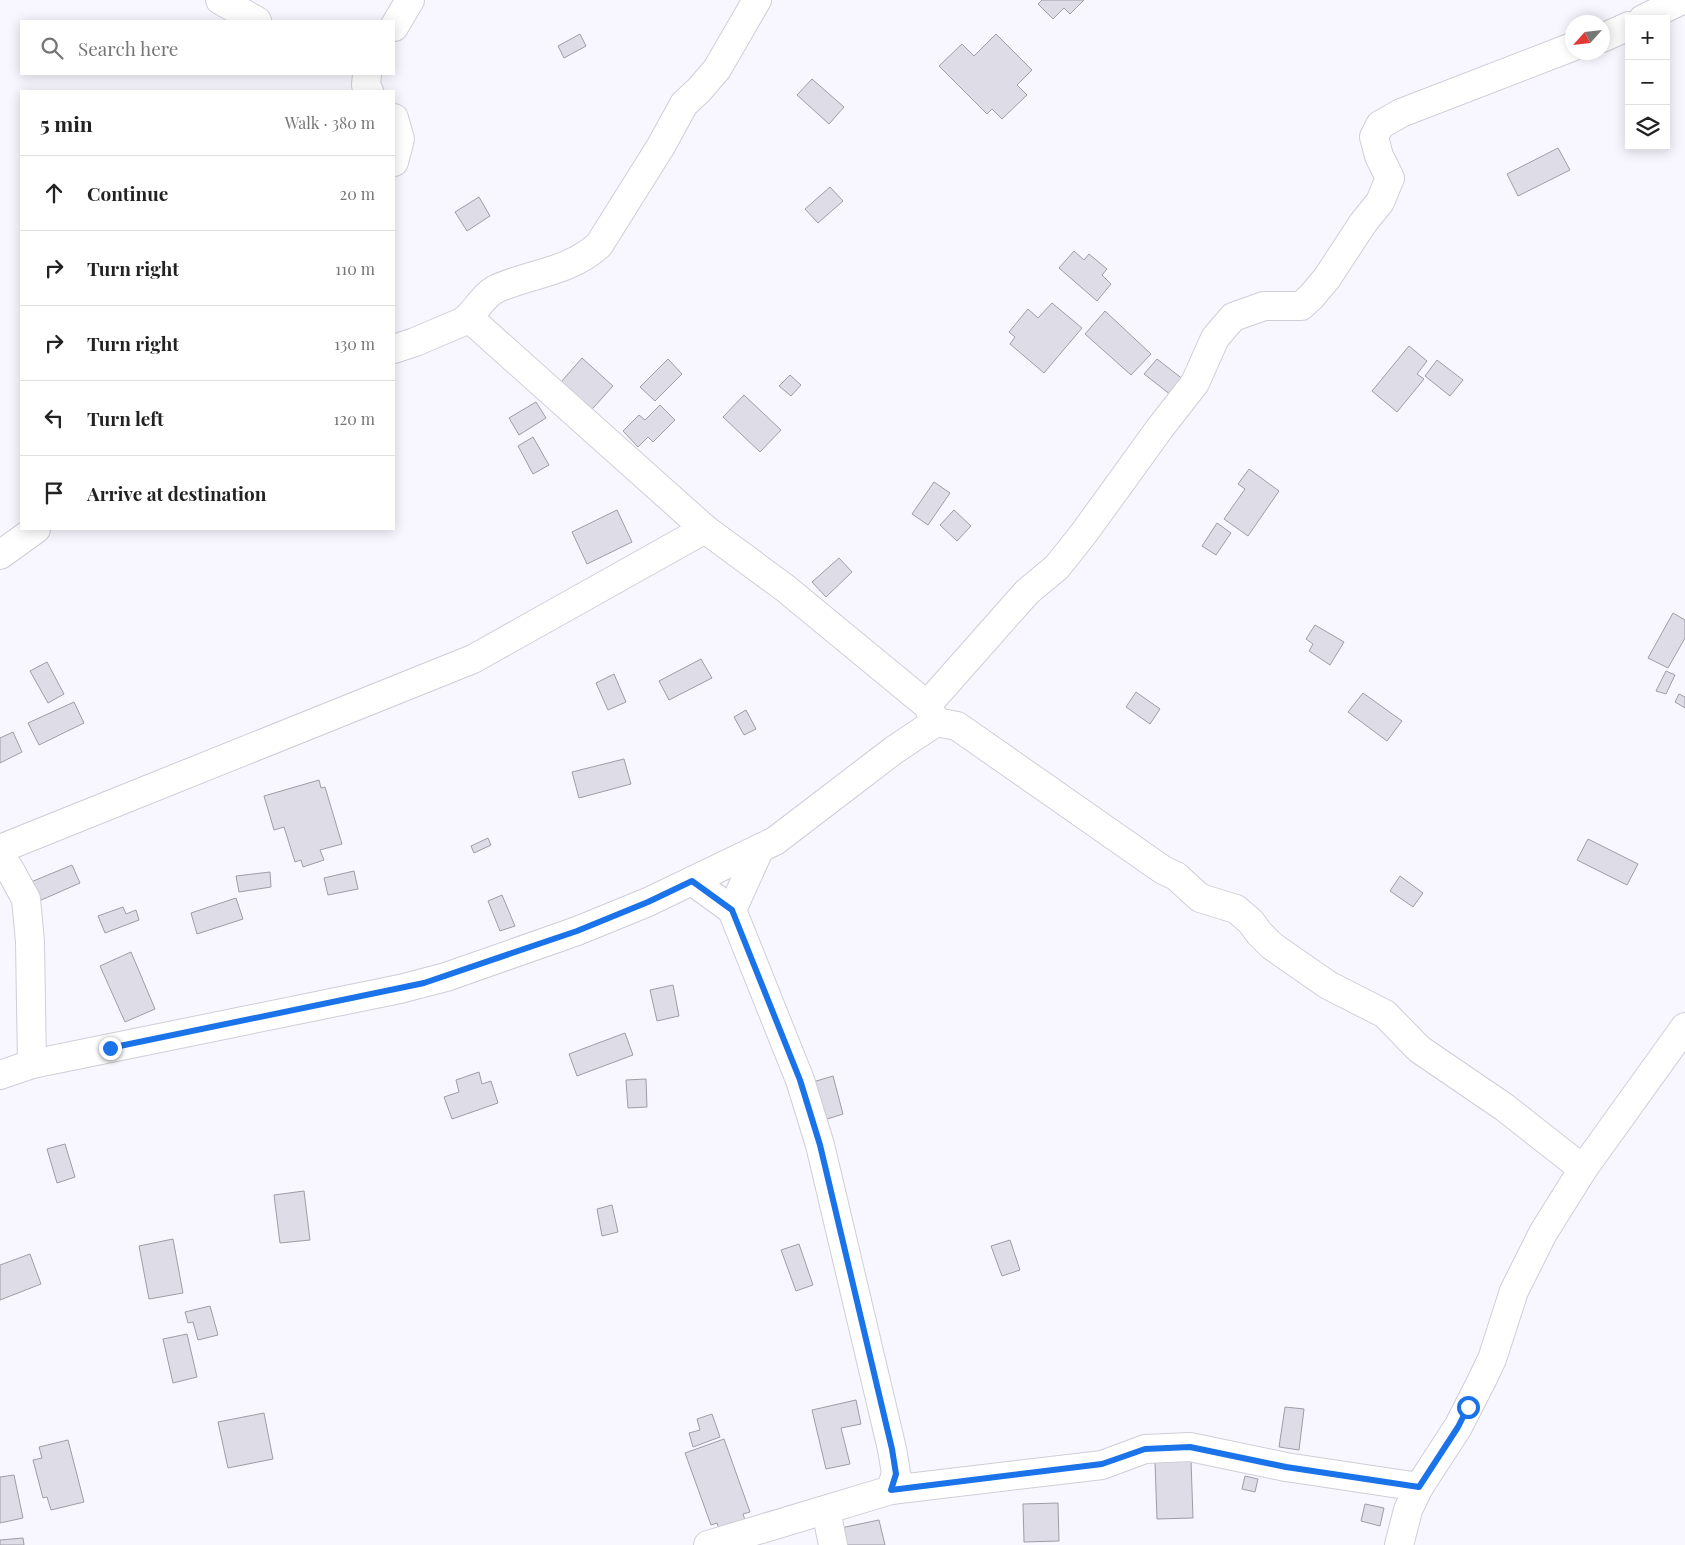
<!DOCTYPE html>
<meta charset="utf-8">
<style>
body{margin:0;font-family:"Playfair Display",serif;background:#f2f2f2;color:#222}
.controls{position:absolute;right:15px;top:15px;display:grid;overflow:hidden;border-radius:0px;box-shadow:0 2px 12px #0003}
.controls button{width:45px;height:45px;display:grid;place-items:center;padding:0;border:0;border-bottom:1px solid #e0e0e0;background:#fff;color:#222;font:25px sans-serif}
.compass{position:absolute;left:1565px;top:15px;width:45px;height:45px;border-radius:50%;background:#fff;box-shadow:0 2px 12px #0003;rotate:243deg}
.stop{position:absolute;width:15px;height:15px;margin:-11px;border:4px solid #1a73e8;border-radius:50%;background:#fff}
.stop.end{background:#1a73e8;border-color:#fff;box-shadow:0 1px 5px #0008}
.list{margin:0;padding:0;list-style:none}
h2{display:flex;justify-content:space-between;align-items:center;height:65px;margin:0;padding:0 20px;font-size:21px}
h2 small{font-size:16px;font-weight:400;color:#767676}
.list li{display:grid;grid-template-columns:32px 1fr auto;gap:15px;align-items:center;box-sizing:border-box;height:75px;padding:0 20px;border-top:1px solid #e0e0e0}
.list b{display:block;font-size:19px;white-space:nowrap}
.list em{font-size:16px;font-style:normal;color:#767676}
.icon{flex:none;width:28px;height:28px;fill:none;stroke:currentColor;stroke-width:2;stroke-linecap:round;stroke-linejoin:round}
.map{position:relative;flex:none;width:1685px;height:1545px;overflow:hidden}
.search{position:absolute;background:#fff;box-shadow:0 2px 12px #0003;left:20px;top:20px;width:375px;height:55px;display:flex;align-items:center;gap:12px;box-sizing:border-box;padding:0 18px;border-radius:0px;color:#767676;font-size:19px}
.panel{position:absolute;background:#fff;box-shadow:0 2px 12px #0003;left:20px;top:90px;width:375px;height:440px;border-radius:0px}
.map>svg:first-child{display:block}
.building{fill:#dedde7;stroke:#9e9da6}
.lines{fill:none;stroke-linecap:round;stroke-linejoin:round}
.street-casing{stroke:#cfced8;stroke-width:30}
.street{stroke:#fff;stroke-width:28}
.route{stroke:#1a73e8;stroke-width:6}
</style>
<div class="map">
<svg width="1685" height="1545" viewBox="0 0 1685 1545">
<rect width="100%" height="100%" fill="#f8f7ff"/>
<g class="building">
<path d="M1042 0H1084L1070 14 1064 8 1053 19 1038 4Z"/>
<path d="M580 34 586 46 564 58 558 46Z"/>
<path d="M996 34 1032 70 1017 85 1027 95 1002 119 992 109 987 114 939 66 962 44 974 56Z"/>
<path d="M812 79 844 107 829 124 797 95Z"/>
<path d="M1558 148 1570 170 1518 196 1507 174Z"/>
<path d="M830 187 843 201 818 223 805 209Z"/>
<path d="M479 197 490 216 467 231 455 212Z"/>
<path d="M1074 251 1084 260 1089 254 1107 269 1102 275 1111 284 1097 301 1059 268Z"/>
<path d="M1052 303 1082 328 1044 373 1010 344 1015 337 1009 332 1028 309 1038 318Z"/>
<path d="M1105 311 1151 354 1131 375 1085 334Z"/>
<path d="M1409 346 1427 361 1417 374 1424 379 1397 412 1372 391Z"/>
<path d="M582 358 613 386 584 418 554 390Z"/>
<path d="M668 359 682 374 655 401 640 387Z"/>
<path d="M1157 359 1184 380 1171 395 1144 374Z"/>
<path d="M1437 360 1463 380 1450 396 1425 376Z"/>
<path d="M790 375 801 385 791 396 779 386Z"/>
<path d="M744 395 781 430 760 452 723 417Z"/>
<path d="M536 402 546 418 519 435 509 418Z"/>
<path d="M660 405 675 420 653 442 648 437 638 447 623 431 639 415 645 420Z"/>
<path d="M533 437 549 465 533 474 518 446Z"/>
<path d="M1249 469 1279 491 1248 536 1224 519 1245 489 1238 484Z"/>
<path d="M934 482 950 493 928 525 912 514Z"/>
<path d="M617 510 632 542 587 564 572 532Z"/>
<path d="M954 510 971 526 957 541 940 525Z"/>
<path d="M1217 523 1231 533 1216 555 1202 546Z"/>
<path d="M839 558 852 572 826 597 812 582Z"/>
<path d="M1673 613 1685 620V638L1668 668 1648 658Z"/>
<path d="M1315 625 1344 642 1330 665 1309 651 1313 644 1306 639Z"/>
<path d="M701 659 712 678 669 700 659 681Z"/>
<path d="M47 662 64 694 48 703 30 671Z"/>
<path d="M1666 671 1675 675 1666 694 1656 691Z"/>
<path d="M614 674 626 702 608 710 596 683Z"/>
<path d="M1136 692 1160 709 1150 724 1126 707Z"/>
<path d="M1363 693 1402 721 1387 741 1348 712Z"/>
<path d="M1679 694 1685 697V708L1675 702Z"/>
<path d="M74 702 84 723 39 745 28 723Z"/>
<path d="M746 710 756 729 744 735 734 717Z"/>
<path d="M13 732 22 752 0 763V738Z"/>
<path d="M624 759 631 784 579 798 572 772Z"/>
<path d="M319 780 321 788 325 787 342 844 320 850 324 860 303 867 301 860 295 862 284 827 274 830 264 796Z"/>
<path d="M488 838 491 845 474 853 471 846Z"/>
<path d="M1588 839 1638 864 1627 885 1577 860Z"/>
<path d="M72 865 80 883 39 901 31 882Z"/>
<path d="M354 871 358 889 328 895 324 878Z"/>
<path d="M270 872 271 887 239 892 236 876Z"/>
<path d="M1400 876 1423 893 1413 907 1390 891Z"/>
<path d="M502 895 515 926 500 931 488 901Z"/>
<path d="M236 898 243 919 197 934 191 913Z"/>
<path d="M123 907 126 914 136 910 139 920 105 933 98 916Z"/>
<path d="M131 952 155 1009 125 1022 100 966Z"/>
<path d="M673 985 679 1016 657 1021 650 990Z"/>
<path d="M625 1033 633 1055 577 1076 569 1054Z"/>
<path d="M479 1072 482 1084 491 1081 498 1103 452 1119 444 1097 459 1092 456 1080Z"/>
<path d="M833 1076 843 1114 824 1120 813 1082Z"/>
<path d="M646 1079 647 1107 628 1108 626 1080Z"/>
<path d="M65 1144 75 1177 57 1183 47 1149Z"/>
<path d="M304 1191 310 1240 280 1243 274 1195Z"/>
<path d="M612 1205 618 1232 602 1236 597 1209Z"/>
<path d="M173 1239 183 1293 149 1299 139 1246Z"/>
<path d="M1010 1240 1020 1270 1002 1276 991 1246Z"/>
<path d="M799 1244 813 1285 796 1291 781 1250Z"/>
<path d="M30 1254 41 1284 0 1300V1265Z"/>
<path d="M210 1306 218 1335 198 1340 193 1322 188 1323 185 1312Z"/>
<path d="M187 1334 197 1377 173 1383 163 1339Z"/>
<path d="M856 1400 861 1424 841 1428 850 1464 826 1469 812 1410Z"/>
<path d="M1285 1407 1304 1409 1299 1450 1279 1447Z"/>
<path d="M264 1413 273 1459 228 1468 218 1422Z"/>
<path d="M712 1414 720 1437 693 1447 689 1433 700 1430 697 1419Z"/>
<path d="M724 1439 750 1512 743 1514 747 1526 721 1535 717 1523 711 1525 685 1453Z"/>
<path d="M68 1440 84 1502 51 1510 47 1497 43 1498 33 1460 42 1458 39 1447Z"/>
<path d="M1191 1461 1193 1518 1157 1519 1155 1462Z"/>
<path d="M14 1475 23 1518 0 1523V1477Z"/>
<path d="M1245 1476 1258 1479 1255 1492 1242 1489Z"/>
<path d="M1058 1503 1059 1541 1024 1542 1023 1504Z"/>
<path d="M1365 1504 1384 1508 1380 1526 1361 1521Z"/>
<path d="M879 1520 885 1545H839L836 1529Z"/>
<path d="M23 1538 24 1545H0V1540Z"/>
</g>
<g class="lines">
<g class="street-casing">
<g id="street">
<path d="M220 0 257 21"/>
<path d="M1643 19 1682 0"/>
<path d="M394 27 410 0"/>
<path d="M1602 38 1629 26"/>
<path d="M367 74 366 85 369 91"/>
<path d="M394 118 400 139 394 162"/>
<path d="M469 318 705 529 785 588 927 705 935 720"/>
<path d="M394 349 415 342 462 322C476 313 482 295 498 288 533 273 569 272 599 245L661 146 684 104 699 90 717 69 757 0"/>
<path d="M0 555 36 529"/>
<path d="M927 705 1027 592 1057 567 1084 533 1160 428 1195 383 1215 338 1233 317 1264 306H1301L1311 297 1327 278 1363 223 1380 202 1390 178 1379 156 1374 137 1380 125 1401 113 1572 47"/>
<path d="M0 849 473 659 705 529"/>
<path d="M0 856 10 870 26 899 30 942 32 1064"/>
<path d="M692 881 732 910 800 1080 820 1145 892 1449 896 1473 891 1490 708 1545"/>
<path d="M732 910 760 848"/>
<path d="M0 1075 32 1064 400 989 446 977 577 931 648 902 775 841 894 750 936 722 957 726 1163 870 1176 876 1200 898 1236 909 1251 922 1259 933 1272 946 1328 985 1385 1014 1419 1049 1504 1107 1583 1169"/>
<path d="M891 1490 1102 1465 1145 1449 1190 1447 1286 1467 1419 1487"/>
<path d="M826 1510 833 1545"/>
<path d="M1399 1545 1408 1510 1419 1487 1458 1427 1482 1380 1492 1359 1514 1291 1543 1233 1583 1169 1685 1027"/>
</g>
</g>
<use href="#street" class="street"/>
</g>
<g class="lines">
<path class="route" d="M110 1048 424 983 577 931 648 902 692 881 732 910 800 1080 820 1145 892 1449 896 1474 891 1490 1102 1464 1145 1449 1190 1447 1286 1467 1419 1487 1458 1427 1468 1407"/>
</g>
</svg>
<div class="controls">
<button>+</button>
<button>−</button>
<button><svg class="icon" aria-label="layers" viewBox="0 0 24 24"><path d="M12 4l9 5-9 5-9-5zM3 14l9 5 9-5"/></svg></button>
</div>
<svg class="compass" viewBox="-18 -18 36 36"><path d="M0-13l5 13h-10z" fill="#e53935"/><path d="M0 13l5-13h-10z" fill="#767676"/></svg>
<div class="stop" style="left:1468px;top:1407px"></div>
<div class="stop end" style="left:110px;top:1048px"></div>
<div class="search"><svg class="icon" aria-label="search" viewBox="0 0 24 24"><circle cx="10" cy="10" r="6"/><path d="M15 15l6 6"/></svg>Search here</div>
<section class="panel">
<h2>5 min<small>Walk · 380 m</small></h2>
<ul class="list">
<li><svg class="icon" aria-label="ahead" viewBox="0 0 24 24"><path d="M12 20V5M6 11l6-6 6 6"/></svg><div><b>Continue</b></div><em>20 m</em></li>
<li><svg class="icon" aria-label="right" viewBox="0 0 24 24"><path d="M7 20v-9h11M14 6l5 5-5 5"/></svg><div><b>Turn right</b></div><em>110 m</em></li>
<li><svg class="icon" aria-label="right" viewBox="0 0 24 24"><path d="M7 20v-9h11M14 6l5 5-5 5"/></svg><div><b>Turn right</b></div><em>130 m</em></li>
<li><svg class="icon" aria-label="left" viewBox="0 0 24 24"><path d="M17 20v-9H6M10 6l-5 5 5 5"/></svg><div><b>Turn left</b></div><em>120 m</em></li>
<li><svg class="icon" aria-label="arrive" viewBox="0 0 24 24"><path d="M6 21V4h12l-3 4 3 4H6"/></svg><div><b>Arrive at destination</b></div></li>
</ul>
</section>
</div>
